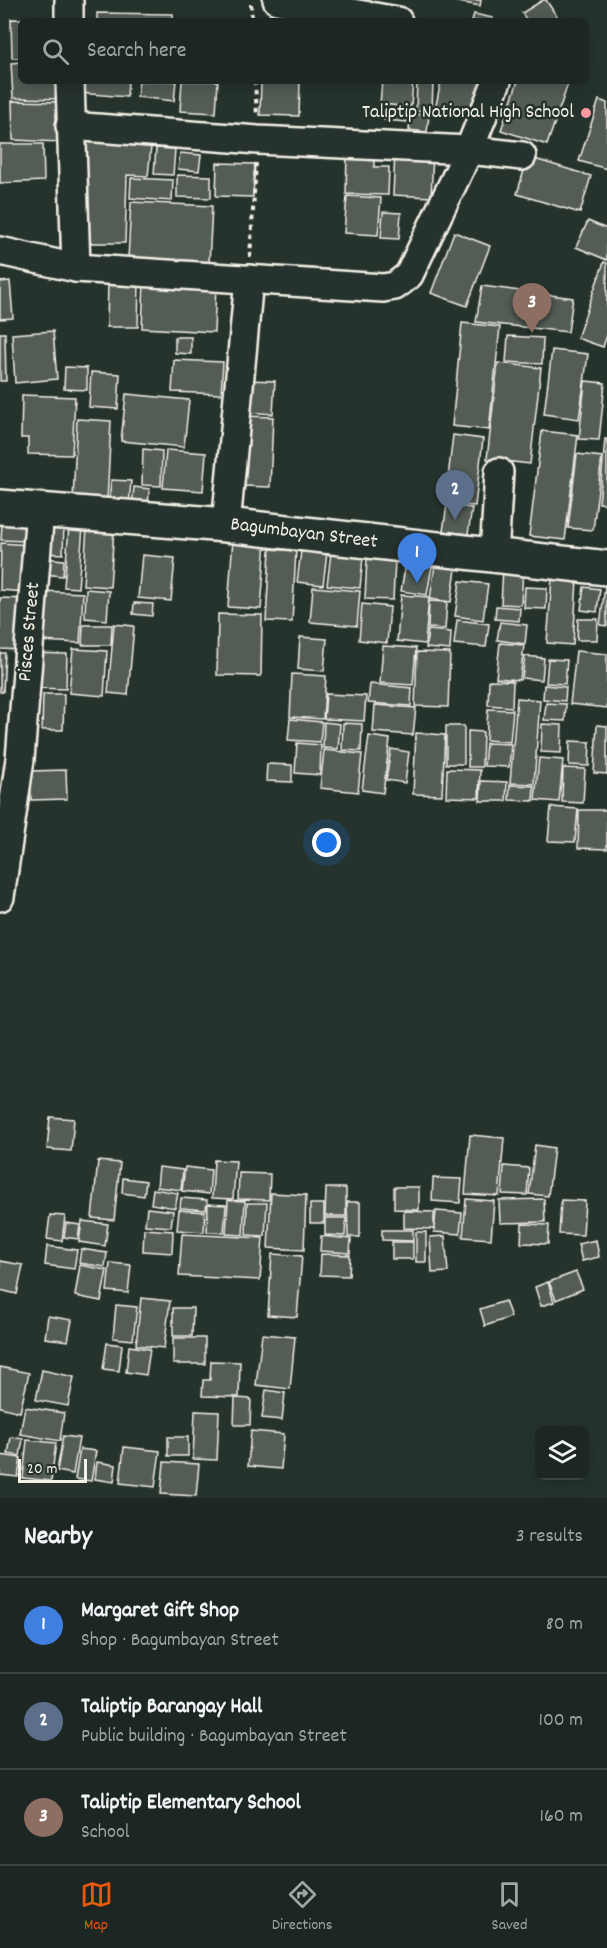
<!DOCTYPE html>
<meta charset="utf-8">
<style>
body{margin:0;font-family:Dekko,sans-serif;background:#29322f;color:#f1f3f6}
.controls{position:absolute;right:18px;bottom:18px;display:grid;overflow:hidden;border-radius:9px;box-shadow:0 3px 15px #0003}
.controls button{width:54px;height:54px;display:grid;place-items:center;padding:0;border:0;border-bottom:2px solid #3a4340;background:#1c2622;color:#f1f3f6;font:30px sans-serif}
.scale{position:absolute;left:18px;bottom:15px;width:69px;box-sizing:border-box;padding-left:6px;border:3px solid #f4f1e8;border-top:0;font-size:16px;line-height:21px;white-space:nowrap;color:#f4f1e8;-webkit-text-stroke:4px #26332d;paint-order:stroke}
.you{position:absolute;left:327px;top:843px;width:21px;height:21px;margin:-15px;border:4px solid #fff;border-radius:50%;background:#1a73e8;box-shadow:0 0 0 9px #1a73e833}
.badge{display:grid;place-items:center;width:39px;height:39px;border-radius:50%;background:#ea580c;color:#fff;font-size:20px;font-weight:700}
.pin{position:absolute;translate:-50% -50px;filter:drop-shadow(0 2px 3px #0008)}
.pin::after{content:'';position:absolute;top:32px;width:21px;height:18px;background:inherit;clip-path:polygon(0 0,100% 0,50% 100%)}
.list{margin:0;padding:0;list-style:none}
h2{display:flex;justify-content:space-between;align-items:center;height:78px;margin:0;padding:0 24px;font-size:26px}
h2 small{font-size:20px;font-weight:400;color:#a0a5a5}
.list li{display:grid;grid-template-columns:39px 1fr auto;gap:18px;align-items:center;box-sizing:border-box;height:96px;padding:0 24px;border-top:2px solid #3a4340}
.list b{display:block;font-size:22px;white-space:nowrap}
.list p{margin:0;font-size:20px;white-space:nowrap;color:#a0a5a5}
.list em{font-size:20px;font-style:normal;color:#a0a5a5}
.icon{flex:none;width:33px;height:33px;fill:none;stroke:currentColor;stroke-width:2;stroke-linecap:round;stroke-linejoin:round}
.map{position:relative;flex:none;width:607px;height:1498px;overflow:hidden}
.search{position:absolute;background:#1c2622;box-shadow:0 3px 15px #0003;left:18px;right:18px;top:18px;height:66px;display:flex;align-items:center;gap:15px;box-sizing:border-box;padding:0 21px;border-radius:9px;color:#a0a5a5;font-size:22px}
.sheet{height:366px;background:#1c2622}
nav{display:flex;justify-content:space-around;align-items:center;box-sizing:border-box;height:84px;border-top:2px solid #3a4340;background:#1c2622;font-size:16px;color:#a0a5a5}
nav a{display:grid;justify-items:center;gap:3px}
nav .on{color:#ea580c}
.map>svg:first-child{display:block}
.building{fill:#525c55;stroke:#f4f1e8;stroke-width:1.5}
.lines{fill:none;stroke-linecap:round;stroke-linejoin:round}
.minor-casing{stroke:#f4f1e8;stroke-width:32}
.major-casing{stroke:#f4f1e8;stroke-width:38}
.path{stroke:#f4f1e8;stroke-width:4;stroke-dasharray:4.5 4.5;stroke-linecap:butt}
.minor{stroke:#26332d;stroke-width:27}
.major{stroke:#26332d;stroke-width:33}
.poi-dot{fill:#ff9aa2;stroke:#26332d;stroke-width:2}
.labels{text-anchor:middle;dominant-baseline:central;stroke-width:5;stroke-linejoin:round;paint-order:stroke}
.poi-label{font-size:20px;fill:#f4f1e8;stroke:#26332d;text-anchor:end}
.street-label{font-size:20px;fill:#f4f1e8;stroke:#26332d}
</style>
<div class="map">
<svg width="607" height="1498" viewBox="0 0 607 1498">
<rect width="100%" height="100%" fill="#26332d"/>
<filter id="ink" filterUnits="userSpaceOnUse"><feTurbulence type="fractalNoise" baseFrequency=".0167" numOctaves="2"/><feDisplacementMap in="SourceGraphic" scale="12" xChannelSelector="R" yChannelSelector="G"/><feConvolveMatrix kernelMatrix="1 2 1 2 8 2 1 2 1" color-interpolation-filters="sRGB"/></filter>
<g filter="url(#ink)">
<g class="building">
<path d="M447 0H481L480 6Z"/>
<path d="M543 0H546L560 21H527L522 13Z"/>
<path d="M97 13 173 14V21H97Z"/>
<path d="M474 14 493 18 492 21H472Z"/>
<path d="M11 19 57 20V21H21V58H12Z"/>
<path d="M21 62V81H64L65 99 13 98 11 63Z"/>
<path d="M80 81H128L127 97 79 93Z"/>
<path d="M139 81H176L174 101 137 97Z"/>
<path d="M182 81H218L216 113 180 111Z"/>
<path d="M261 81H300L299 116 260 115Z"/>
<path d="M382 81H413L411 107 380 104Z"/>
<path d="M417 81 433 82 432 112 416 111Z"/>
<path d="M441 81H481L475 112 436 105Z"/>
<path d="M518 81H569L547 145 501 130Z"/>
<path d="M599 100 607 103V169L579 161Z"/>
<path d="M12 101 60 102 61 142 13 140Z"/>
<path d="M385 108 408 110 407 122 384 120Z"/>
<path d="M411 114 429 115 427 132 409 130Z"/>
<path d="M85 141 151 147 148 176 127 175 125 243H81Z"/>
<path d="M0 144H43L44 181 0 183Z"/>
<path d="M156 148 175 149 173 175 154 174Z"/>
<path d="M347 151 374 152V167H389L388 195 346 194Z"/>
<path d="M395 152 433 154 431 197 393 195Z"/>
<path d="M180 153 201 155 199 171 178 169Z"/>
<path d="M528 157 591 176 580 213 517 194Z"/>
<path d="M217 163 255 164 253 197 216 196Z"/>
<path d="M177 175 211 176V198L177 197Z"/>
<path d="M131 178 173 180 172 201 130 198Z"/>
<path d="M347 196 381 198 378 235 344 233Z"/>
<path d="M131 202 212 206 209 263 128 259Z"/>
<path d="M383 212 401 213 399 239 381 238Z"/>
<path d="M588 221 607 229V260L576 247Z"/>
<path d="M454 232 490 246 467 306 431 293Z"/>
<path d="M604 262 607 263V335L603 347 577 338Z"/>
<path d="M10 281 13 318 0 319V282Z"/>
<path d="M108 282H139L138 327H107Z"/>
<path d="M144 282 216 286 214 332 142 328Z"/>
<path d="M482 286 573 298 568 332 476 322Z"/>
<path d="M462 323 500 327 489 430 452 426Z"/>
<path d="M53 331 57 379 15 383 12 334Z"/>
<path d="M0 333H5L6 381H0Z"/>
<path d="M508 336 543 338 542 364 506 362Z"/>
<path d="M175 337H191V354L175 353Z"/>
<path d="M552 350 588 354 579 419 544 414Z"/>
<path d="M174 360 223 362 221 394 172 392Z"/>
<path d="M498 363 541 368 530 464 487 459Z"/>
<path d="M65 367 87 368V390L64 389Z"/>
<path d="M91 372 120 374 118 409 89 407Z"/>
<path d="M248 380 275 381 273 414 246 412Z"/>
<path d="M585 381 605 383 599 440 579 439Z"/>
<path d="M126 394 189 400 184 447 121 441Z"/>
<path d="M22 395 75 397 72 455 28 454V438H21Z"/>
<path d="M246 416 273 417 270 487 243 486Z"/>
<path d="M77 419 111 421 107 502 73 500Z"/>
<path d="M542 431 578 435 565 540 529 536Z"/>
<path d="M453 435 483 439 475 506 445 503Z"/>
<path d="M605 439H607V504L599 503Z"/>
<path d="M143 449 162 451 161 486 142 485Z"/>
<path d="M166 450 206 453 203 491 163 488Z"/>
<path d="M577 454 602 457 593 530 568 528Z"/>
<path d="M111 480 131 481 129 505 109 504Z"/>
<path d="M134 487 150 489 147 508 132 506Z"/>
<path d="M447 505 472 508 468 534 443 531Z"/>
<path d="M2 522H25L24 541 1 540Z"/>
<path d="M43 523 64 524 63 554 42 553Z"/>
<path d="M69 526 83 527 78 588 64 587Z"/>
<path d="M87 527 114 529 110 587 83 585Z"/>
<path d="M233 538 266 541 261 609 228 607Z"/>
<path d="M1 543 30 545 26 592 0 590Z"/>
<path d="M270 549 296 551 292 622 266 621Z"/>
<path d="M301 551 327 553 323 585 297 582Z"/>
<path d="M408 551 434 555 427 595 401 591Z"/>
<path d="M331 553 363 557 360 588 327 585Z"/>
<path d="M142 555 175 558 171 601 138 598Z"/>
<path d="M44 558 64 560 63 576 43 574Z"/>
<path d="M367 558 395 560 393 600 365 599Z"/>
<path d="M435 565 456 569 451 602 430 599Z"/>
<path d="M503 568 523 569 521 605 501 604Z"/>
<path d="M552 578 577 580 573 645 547 643Z"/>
<path d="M460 581 488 584 483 620 455 616Z"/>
<path d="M313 587 360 591 357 626 310 622Z"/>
<path d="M525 587 547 588 546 609 524 608Z"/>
<path d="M584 587 600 589 597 612 581 610Z"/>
<path d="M605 587 607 588V626L600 625Z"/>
<path d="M86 589 109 591 107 620 85 618Z"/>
<path d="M42 591 83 593 80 643 39 641Z"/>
<path d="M401 595 429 597 425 644 397 641Z"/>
<path d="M0 598 28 599 24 650 0 649Z"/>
<path d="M429 601 447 602 445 629 428 628Z"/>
<path d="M134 603 153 604 152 616 133 614Z"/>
<path d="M362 604 390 607 387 643 359 640Z"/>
<path d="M496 606 520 608 519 621 495 619Z"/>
<path d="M218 614 262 615 261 676 217 675Z"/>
<path d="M578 619H598L597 640H577Z"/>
<path d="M457 620 489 624 486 647 454 644Z"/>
<path d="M500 622 527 625 525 644 497 640Z"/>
<path d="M114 624 134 626 128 695 108 693Z"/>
<path d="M83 625H112L111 645H82Z"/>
<path d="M428 630 451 632 450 650 426 648Z"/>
<path d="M300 637 327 639 324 671 298 669Z"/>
<path d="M500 643 524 645 520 680 496 678Z"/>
<path d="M383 646 416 648 413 685 380 683Z"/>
<path d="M73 649 107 651 104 696 69 693Z"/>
<path d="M576 651 607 654V708L570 704Z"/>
<path d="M417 652 450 653 448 707 415 706Z"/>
<path d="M0 653H5L3 692H0Z"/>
<path d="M32 653 67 654 66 689 31 688Z"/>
<path d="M525 656 544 658 542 680 522 678Z"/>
<path d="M548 659 567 660 565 684 546 683Z"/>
<path d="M292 674 326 676 323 719 290 717Z"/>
<path d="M489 680 513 681 512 707 488 705Z"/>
<path d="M370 684 412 688 411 706 368 703Z"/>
<path d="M544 685 566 687 565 701 543 699Z"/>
<path d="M43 694H64L63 730H42Z"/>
<path d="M326 694 366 696 364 721 324 719Z"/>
<path d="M517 698 540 700 534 784 510 783Z"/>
<path d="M546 703 566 704 565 721 544 720Z"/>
<path d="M375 705 416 708 413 735 373 732Z"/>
<path d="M488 709 513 710 510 742 486 740Z"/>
<path d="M290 719 322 722 320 742 288 740Z"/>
<path d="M324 722 340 724 338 749 323 748Z"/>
<path d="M343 723 362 724 361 751 342 750Z"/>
<path d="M542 724 562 725 561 753 541 752Z"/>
<path d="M597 725 607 726V774L594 773Z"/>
<rect x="446" y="726" width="18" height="38"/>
<path d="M468 731 483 732 482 767H468Z"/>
<path d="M416 733 445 735 442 795 413 794Z"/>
<path d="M369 736 390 739 383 793 362 790Z"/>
<path d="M570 741 590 742 589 766 569 765Z"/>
<path d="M297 743 321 745 320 775 295 773Z"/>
<path d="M486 743 511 744 509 767 484 766Z"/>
<path d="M391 749 409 752 405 783 386 780Z"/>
<path d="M324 750 362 754 358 792 320 788Z"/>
<path d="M539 758 563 760 559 802 535 800Z"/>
<path d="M267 764 292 765V782L266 781Z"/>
<path d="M563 768 585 769 583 803 562 802Z"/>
<path d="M447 769 480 770 479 798 446 797Z"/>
<path d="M66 770 67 799 31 800 30 771Z"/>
<path d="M481 781 507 782 506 801H480Z"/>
<path d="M510 785 534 786 533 801 509 800Z"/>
<path d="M551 807 578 809 575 842 548 841Z"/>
<path d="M579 810H607V849L578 848Z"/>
<path d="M50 1117 74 1119 71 1151 47 1149Z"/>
<path d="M470 1135 504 1138 499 1196 465 1194Z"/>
<path d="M535 1145 554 1148 548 1196 529 1194Z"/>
<path d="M214 1160 236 1161 233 1199 212 1198Z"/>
<path d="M98 1161 120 1163 114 1220 92 1218Z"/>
<path d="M504 1166 529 1168 527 1195 502 1194Z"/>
<path d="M159 1167 183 1170 181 1190 157 1187Z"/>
<path d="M185 1167 211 1170 209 1194 182 1191Z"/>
<path d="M239 1173 270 1174 269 1200 238 1199Z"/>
<path d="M123 1178 146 1181 144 1196 122 1193Z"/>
<path d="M433 1178 462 1179 460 1203 432 1201Z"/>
<path d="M394 1187H419V1210L394 1209Z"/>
<path d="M326 1188H346V1216H325Z"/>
<path d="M153 1189 178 1193 175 1208 151 1204Z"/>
<path d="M271 1193 306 1195 304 1250 268 1248Z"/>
<path d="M181 1198 207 1200 206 1210 180 1208Z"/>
<path d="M466 1199 494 1201 491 1239 463 1237Z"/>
<path d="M544 1199 545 1222 500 1223 499 1200Z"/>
<path d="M228 1200 245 1201 243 1235 226 1234Z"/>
<path d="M561 1200 585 1201 583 1235 559 1234Z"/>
<path d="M347 1202H360V1237H348Z"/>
<path d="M247 1203H267L265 1236 246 1235Z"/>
<path d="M208 1204 226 1205 224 1233 207 1232Z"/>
<rect x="310" y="1204" width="14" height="19"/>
<path d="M147 1208 173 1211 171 1227 145 1225Z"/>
<path d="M179 1210 205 1212 204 1232 177 1230Z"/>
<path d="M404 1211 434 1212V1229L404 1228Z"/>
<path d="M436 1211 462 1213 460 1234 434 1232Z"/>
<path d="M50 1215 65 1216 62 1241 47 1239Z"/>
<path d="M325 1218H346L345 1236 325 1235Z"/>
<path d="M82 1221 108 1224 105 1246 79 1242Z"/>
<path d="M66 1223 80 1225 78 1239 64 1237Z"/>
<path d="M522 1224 549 1225 548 1244 521 1243Z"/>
<path d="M144 1229 173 1231 172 1253 143 1251Z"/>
<path d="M382 1230H413V1241L382 1240Z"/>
<rect x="416" y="1232" width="10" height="30"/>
<path d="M182 1234 263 1238 260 1280 179 1276Z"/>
<path d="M321 1236 351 1239 350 1253 320 1251Z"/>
<path d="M445 1236 448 1272 432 1273 430 1237Z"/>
<path d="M596 1240 599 1257 582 1261 578 1244Z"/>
<rect x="392" y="1242" width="21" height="17"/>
<path d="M47 1246 77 1250 74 1269 45 1265Z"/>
<path d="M81 1249 107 1253 105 1267 79 1263Z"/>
<path d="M272 1254 302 1256 297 1317 268 1315Z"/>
<path d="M321 1254 350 1255 349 1276 320 1275Z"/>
<path d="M0 1261 23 1265 17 1294 0 1290Z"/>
<path d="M110 1263 131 1265 128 1293 107 1291Z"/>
<path d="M80 1265 107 1270 101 1301 75 1296Z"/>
<path d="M576 1272 583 1289 556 1300 549 1282Z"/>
<path d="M548 1282 554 1302 541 1306 535 1287Z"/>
<path d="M141 1298 170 1301 164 1348 136 1345Z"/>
<path d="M505 1301 511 1317 485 1326 480 1309Z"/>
<path d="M116 1305 137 1307 133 1340 113 1338Z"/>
<path d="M173 1308H193L192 1336H173Z"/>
<path d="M48 1316 72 1320 68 1341 45 1338Z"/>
<path d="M262 1334 295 1337 290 1389 256 1385Z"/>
<rect x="173" y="1338" width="32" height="26"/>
<path d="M107 1343 122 1345 119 1371 103 1369Z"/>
<path d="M129 1346 150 1349 146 1375 126 1372Z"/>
<path d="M211 1361 240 1362 239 1397 202 1396 203 1380H210Z"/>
<path d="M0 1367 29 1373 20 1412 0 1407Z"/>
<path d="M42 1370 74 1377 68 1406 36 1400Z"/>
<path d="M266 1390 285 1393 282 1420 262 1418Z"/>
<path d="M235 1398 251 1399 250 1425H234Z"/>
<path d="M25 1407 64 1413 60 1441 20 1434Z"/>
<path d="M195 1411 219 1412 217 1460 193 1459Z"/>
<path d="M251 1431 284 1434 281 1469 248 1466Z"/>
<path d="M63 1436 79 1438 73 1474 57 1471Z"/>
<path d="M11 1437 23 1439 20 1456 8 1454Z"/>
<rect x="168" y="1437" width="20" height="19"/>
<path d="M27 1440 56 1443 51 1481 23 1478Z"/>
<path d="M124 1447 160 1451 155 1487 120 1483Z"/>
<path d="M80 1449 96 1451 91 1481 75 1479Z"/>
<path d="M0 1455 21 1458 18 1477 0 1475Z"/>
<path d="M97 1462 116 1465 114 1482 95 1479Z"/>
<path d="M164 1462 199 1464 196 1496 161 1494Z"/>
</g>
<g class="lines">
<g class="minor-casing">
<g id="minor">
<path d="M69 0V21"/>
<path d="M277 0 398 21"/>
<path d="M70 81 76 268"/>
<path d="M70 126 258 140 469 150 522 156"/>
<path d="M0 251 76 268 383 288 395 286 409 275 469 150 497 81"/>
<path d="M226 525 249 279"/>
<path d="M494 556 499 472"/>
<path d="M0 897 20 759 40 510"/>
</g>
</g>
<g class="major-casing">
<path id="major" d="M0 507 226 525 607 568"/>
</g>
<g class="path">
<path d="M251 4 252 21"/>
<path d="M255 81 257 116"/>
<path d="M250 257 256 163"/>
</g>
<use href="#minor" class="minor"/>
<use href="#major" class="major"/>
</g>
</g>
<circle class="poi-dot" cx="586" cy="113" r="6"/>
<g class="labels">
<g class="poi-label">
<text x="574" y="113">Taliptip National High School</text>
</g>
<g class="street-label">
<text transform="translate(304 534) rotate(7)">Bagumbayan Street</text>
<text transform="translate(30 632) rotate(-85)">Pisces Street</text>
</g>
</g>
</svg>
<div class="controls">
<button><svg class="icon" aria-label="layers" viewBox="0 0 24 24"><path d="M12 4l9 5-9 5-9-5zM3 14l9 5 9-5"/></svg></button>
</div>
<div class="scale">20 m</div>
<div class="you"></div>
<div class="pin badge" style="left:417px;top:583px;background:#3f7fe0">1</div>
<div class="pin badge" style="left:455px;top:520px;background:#5c6f8a">2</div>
<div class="pin badge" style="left:532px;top:333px;background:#8d6e63">3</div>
<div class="search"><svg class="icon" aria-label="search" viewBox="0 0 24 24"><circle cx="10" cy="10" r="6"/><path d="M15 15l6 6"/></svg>Search here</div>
</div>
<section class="sheet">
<h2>Nearby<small>3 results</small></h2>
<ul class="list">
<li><span class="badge" style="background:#3f7fe0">1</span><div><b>Margaret Gift Shop</b><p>Shop · Bagumbayan Street</p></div><em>80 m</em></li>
<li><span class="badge" style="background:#5c6f8a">2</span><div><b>Taliptip Barangay Hall</b><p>Public building · Bagumbayan Street</p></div><em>100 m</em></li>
<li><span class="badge" style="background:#8d6e63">3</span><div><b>Taliptip Elementary School</b><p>School</p></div><em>160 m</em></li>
</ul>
</section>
<nav>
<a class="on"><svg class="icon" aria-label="map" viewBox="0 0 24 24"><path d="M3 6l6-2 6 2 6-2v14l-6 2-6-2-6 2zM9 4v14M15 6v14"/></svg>Map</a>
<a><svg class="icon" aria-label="directions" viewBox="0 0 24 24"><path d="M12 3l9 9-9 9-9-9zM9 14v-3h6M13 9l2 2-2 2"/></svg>Directions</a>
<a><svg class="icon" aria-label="saved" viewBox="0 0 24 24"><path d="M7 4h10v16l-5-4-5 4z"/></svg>Saved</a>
</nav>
